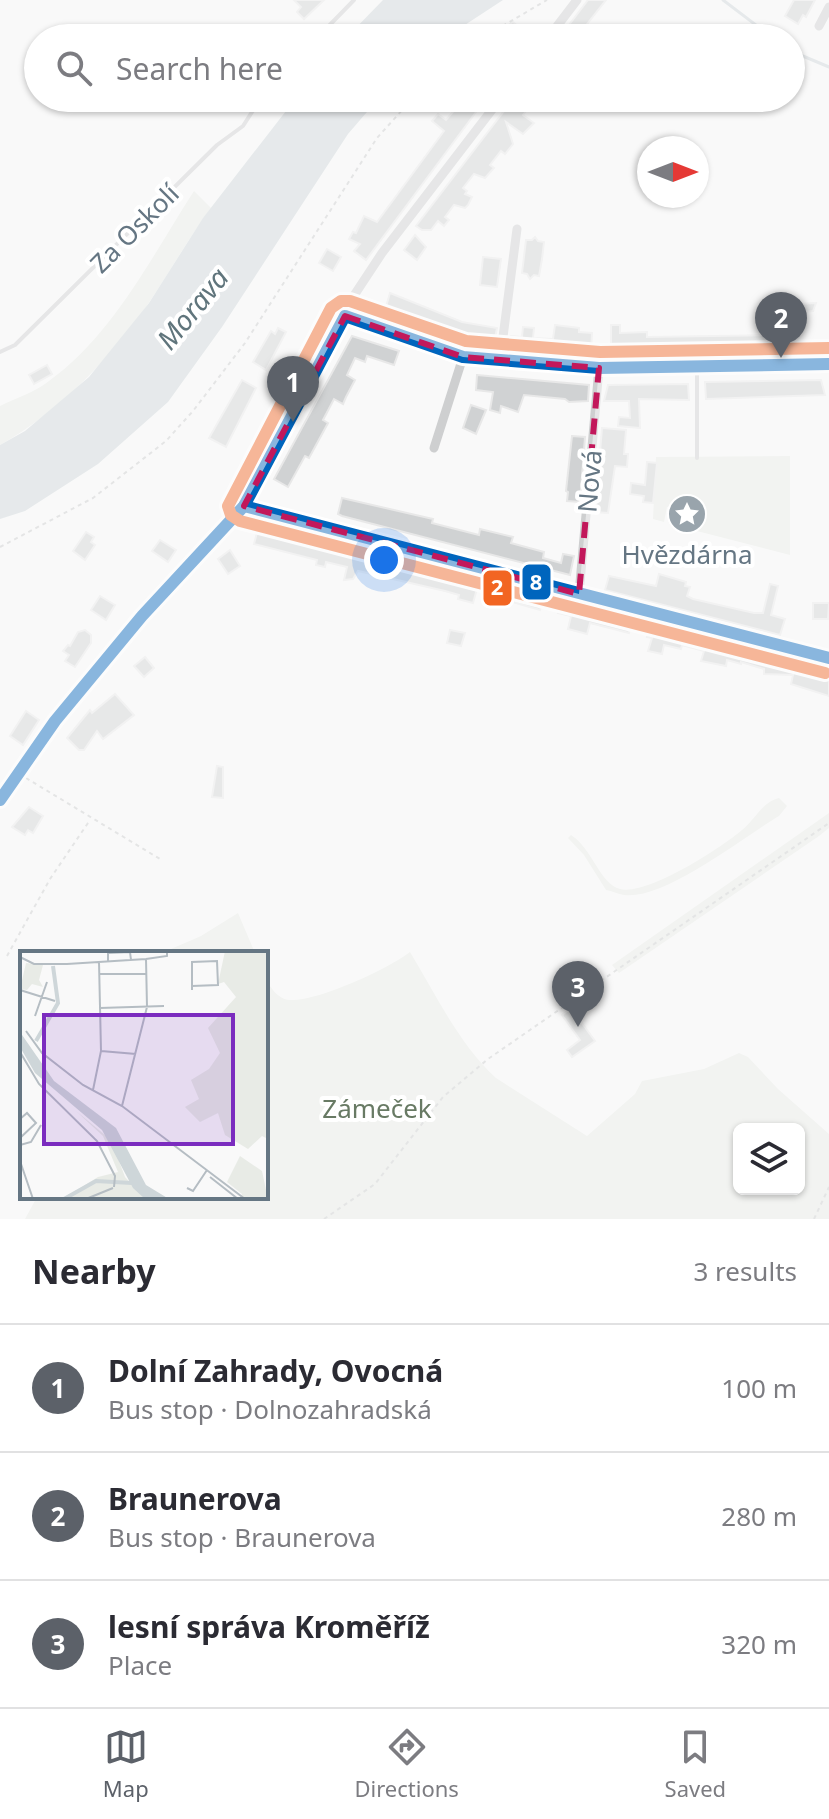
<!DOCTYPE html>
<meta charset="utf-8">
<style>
body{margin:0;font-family:"Noto Sans",sans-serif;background:#f7f7f7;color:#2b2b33}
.controls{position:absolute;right:24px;bottom:24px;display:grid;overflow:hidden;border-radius:12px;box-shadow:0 2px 6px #0004}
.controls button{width:72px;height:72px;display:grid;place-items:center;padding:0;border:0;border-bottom:2px solid #e1e1e2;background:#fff;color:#2b2b33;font:40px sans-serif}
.compass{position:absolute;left:637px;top:136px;width:72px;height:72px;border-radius:50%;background:#fff;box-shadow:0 2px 6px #0004;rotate:90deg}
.you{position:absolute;left:384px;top:560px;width:28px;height:28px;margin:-20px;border:6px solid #fff;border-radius:50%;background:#1a73e8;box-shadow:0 0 0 12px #1a73e833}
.badge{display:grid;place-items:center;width:52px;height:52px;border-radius:50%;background:#5c6169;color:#fff;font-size:26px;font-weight:700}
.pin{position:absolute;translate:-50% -66px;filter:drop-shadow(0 2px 4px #0008)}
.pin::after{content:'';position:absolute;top:42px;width:28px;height:24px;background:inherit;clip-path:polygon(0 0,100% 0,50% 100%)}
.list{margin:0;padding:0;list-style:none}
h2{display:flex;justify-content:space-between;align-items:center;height:104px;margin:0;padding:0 32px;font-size:34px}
h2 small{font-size:26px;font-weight:400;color:#7c7c81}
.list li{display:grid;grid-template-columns:52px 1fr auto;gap:24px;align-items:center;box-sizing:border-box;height:128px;padding:0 32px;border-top:2px solid #e1e1e2}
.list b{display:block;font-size:30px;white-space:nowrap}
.list p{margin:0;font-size:26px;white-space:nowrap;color:#7c7c81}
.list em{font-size:26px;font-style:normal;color:#7c7c81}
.icon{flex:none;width:44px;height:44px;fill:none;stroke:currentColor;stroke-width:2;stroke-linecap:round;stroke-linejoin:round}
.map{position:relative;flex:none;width:829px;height:1219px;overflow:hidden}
.search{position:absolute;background:#fff;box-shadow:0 2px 6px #0004;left:24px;right:24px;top:24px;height:88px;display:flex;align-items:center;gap:20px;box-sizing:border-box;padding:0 28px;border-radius:44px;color:#7c7c81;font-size:30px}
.sheet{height:488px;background:#fff}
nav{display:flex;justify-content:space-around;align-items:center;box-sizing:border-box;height:112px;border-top:2px solid #e1e1e2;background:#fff;font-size:22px;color:#7c7c81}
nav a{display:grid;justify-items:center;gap:4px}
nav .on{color:#5c6169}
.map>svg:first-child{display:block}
.green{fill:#e8ebe6;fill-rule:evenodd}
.water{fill:#ced6d9}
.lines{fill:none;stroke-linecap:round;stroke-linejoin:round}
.stream{stroke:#ced6d9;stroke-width:3}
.building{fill:#d0d2d3;stroke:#e8e8e8;stroke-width:2}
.path{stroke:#cbcccd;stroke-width:2;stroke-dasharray:4 4;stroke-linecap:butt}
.service{stroke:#cecfd0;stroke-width:4}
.minor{stroke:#cecfd0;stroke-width:9}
.bus-1-casing{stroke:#fff;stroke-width:18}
.bus-2-casing{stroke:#fff;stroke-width:18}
.bus-1{stroke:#0065bd;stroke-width:12}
.bus-2{stroke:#f26522;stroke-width:12}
.marked{fill:none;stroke:#c2185b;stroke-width:6;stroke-dasharray:16 10;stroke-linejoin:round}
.labels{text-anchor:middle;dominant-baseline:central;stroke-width:8;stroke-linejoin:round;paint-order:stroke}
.street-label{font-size:26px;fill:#657683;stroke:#fff}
.poi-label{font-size:26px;fill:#657683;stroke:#fff}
.park-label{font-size:26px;fill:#687a64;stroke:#fff}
.water-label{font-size:28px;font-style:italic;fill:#60757c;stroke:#fff}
.inset-river{fill:none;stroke:#ced6d9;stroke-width:4}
.inset-road{fill:none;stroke:#b5bdc3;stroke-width:2}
.view{fill:#7b2cbf;fill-opacity:0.15;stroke:#7b2cbf;stroke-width:4}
.inset-edge{fill:none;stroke:#657683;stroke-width:4}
.line-badge{stroke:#fff;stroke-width:3}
.badge-label{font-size:22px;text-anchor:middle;font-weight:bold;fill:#fff}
</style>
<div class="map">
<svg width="829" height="1219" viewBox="0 0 829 1219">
<rect width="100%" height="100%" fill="#f9f9f9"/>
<g class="green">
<path d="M194 191 211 208C189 237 171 270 150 301 111 358 60 411 0 445V406C16 398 35 392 49 381 113 335 152 256 194 191Z"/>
<path d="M790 456V555L693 530V507H667L664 522 653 519 656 457Z"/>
<path d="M779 798 787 806 779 816C743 837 665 900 624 895 618 894 612 891 606 890L584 855 568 838 571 835C592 848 600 884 620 889 647 896 721 848 742 830 755 820 762 802 779 798Z"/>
<path d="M829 813V828L819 836 619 973 612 965Z"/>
<path d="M238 913 255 953H169L171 949 201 936Z"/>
<path d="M410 952C436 995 459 1044 496 1078L587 1136 635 1094 642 1081 704 1069 739 1053 748 1057 778 1089 829 1134V1219H25L37 1197H266V980C271 988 278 999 289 1000 317 1002 388 969 410 952ZM739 1129H799V1189H739Z"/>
</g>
<g class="water">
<path d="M383 0H503L445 38H346Z"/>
<path d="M296 98H379L348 134 222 327 168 402 98 464 25 511 0 519V445L25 431 89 377 149 303 203 218Z"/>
</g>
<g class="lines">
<g class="stream">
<path d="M723 0 773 38"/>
<path d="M791 51 829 67"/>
</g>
</g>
<g class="building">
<path d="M294 0H324L304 19 297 12 301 7Z"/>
<path d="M588 0H606L580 33 587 38H559Z"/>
<path d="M794 0H815L806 17 803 15 798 24 785 16Z"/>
<path d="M513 22 522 30 525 26 541 38H515L504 28Z"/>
<path d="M465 98H475L482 104 366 260 354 251 360 244 349 239 353 232 356 233 364 216 377 222 444 131 432 121 438 114 446 120Z"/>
<path d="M514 98H527L533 102 523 115 534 123 523 134 506 122 513 144 505 154 501 151 490 165 494 168 485 178 474 174 463 188 467 191 465 194 472 197 468 205 465 208 454 205 445 217 449 220 444 226 438 221 431 230H422L416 226Z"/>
<path d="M415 235 426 247 417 260 404 250Z"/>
<path d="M535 237 538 241 544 242 542 259 539 276 534 275 530 279 527 274 522 273 523 265 526 240H532Z"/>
<path d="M327 249 341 257 333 271 319 263Z"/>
<path d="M483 257 501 259 497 287 480 285Z"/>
<path d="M390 293 462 322 497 328 495 338 491 337 490 342 398 316V314L385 310Z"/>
<path d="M816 303 813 311 778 314 777 305Z"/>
<path d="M555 325 579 328V332L592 333 591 352 558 350V353L509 349 511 336 522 337 523 327 534 328 533 338 553 339Z"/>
<path d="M611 325H620V333L647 332V337L774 335V351L662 353V347L611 348Z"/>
<path d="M278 328 286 332 266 370 253 362 271 331 275 334Z"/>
<path d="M352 336 399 351 394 365 367 356 365 362 355 358 347 375 355 380 346 397 343 404 334 399 323 420 328 423 309 458 305 456 288 487 274 479Z"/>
<path d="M47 365 52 374 34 384 29 375Z"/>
<path d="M477 375 589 385 588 401 569 402 565 399 524 395 518 412 501 406 500 413 490 410 493 392 476 390Z"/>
<path d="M242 380 256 388 226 447 209 438Z"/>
<path d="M821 380 825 395 706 399 705 382Z"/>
<path d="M688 384 689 400 639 399 640 428 618 426 619 417 630 418 629 401H604L608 385Z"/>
<path d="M471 405 486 410 476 434 463 428Z"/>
<path d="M602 428 626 430 624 454H628L627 467 615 466 608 513 595 512Z"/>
<path d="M572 436 585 437 580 502 567 501 568 492 566 491Z"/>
<path d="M647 462 657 463 653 503 643 502 644 496 630 494 631 483 645 485Z"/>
<path d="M342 498 433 519 432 523 479 535 480 529 513 537 511 543 544 552 543 558 561 563 563 554 574 556 570 575 342 516 338 514Z"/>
<path d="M258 529 478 585 473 603 458 599 459 595 445 591 358 571 353 579 344 580 347 567 326 562 325 567 316 565 317 560 254 544Z"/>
<path d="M86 532 94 537 91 542 95 545 85 560 73 551Z"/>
<path d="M160 540 176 550 168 562 152 551Z"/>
<path d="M230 550 240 566 228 574 218 559Z"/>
<path d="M659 574 686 582 685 586 690 587 687 596 693 599 754 613H763L770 584 778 586 771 615 785 619 780 635 605 590 609 576 656 586Z"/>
<path d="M493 582 544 595 540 610 489 595Z"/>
<path d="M100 596 115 605 106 620 91 610Z"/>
<path d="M561 599 633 617 629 633 590 623 587 634 568 629 571 616 558 613Z"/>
<path d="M813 603H829L828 619H813Z"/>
<path d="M651 622 786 656 785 662 829 674V696L791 684 793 675 764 674V669L741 662V664L727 660 726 666 701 661 704 651 682 645 681 649 664 645 662 654 648 651 652 638 647 637Z"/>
<path d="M85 630 91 635V643L75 667 65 661 69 655 63 651 68 645 70 646 78 632Z"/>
<path d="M450 630 465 633 461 646 447 643Z"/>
<path d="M145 657 154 668 144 677 134 666Z"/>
<path d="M115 694 134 715 103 739 97 731 84 750H79L67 738 90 710 92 713Z"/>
<path d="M26 711 39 720 23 745 10 736Z"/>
<path d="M217 766 223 767V798L212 797Z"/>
<path d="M29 807 43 816 33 833 28 830 25 835 12 827Z"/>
<path d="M571 1008 595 1041 572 1057 567 1050 580 1040 562 1015Z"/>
</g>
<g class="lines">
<g class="path">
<path d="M482 38 547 0"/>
<path d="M0 547 93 498 166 441 193 411 245 343 377 138 413 98"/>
<path d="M26 778 160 859"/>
<path d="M7 956 50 879 90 820"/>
<path d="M324 1219 375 1184 443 1097 488 1059 829 823"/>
<path d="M814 1219 829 1187"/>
</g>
<g class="service">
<path d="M317 38 354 0"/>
<path d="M0 352 15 345 217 145 243 126 261 98"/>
<path d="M697 369V458"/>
</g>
<g class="minor">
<path d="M819 26 829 7"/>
<path d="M548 38 577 0"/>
<path d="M345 316 463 357 599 368 829 364"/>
<path d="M500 360 517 229"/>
<path d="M434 448 463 357"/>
<path d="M244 506 829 658"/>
<path d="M579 594 599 368"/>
<path d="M0 800 55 721 142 616 244 506 353 297 382 253 501 98"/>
</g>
<g class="bus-1-casing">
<g id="bus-1">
<path d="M244 506 829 658"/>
<path d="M0 800 55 721 142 616 244 506 345 316 463 357 599 368 829 364"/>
</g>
</g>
<g class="bus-2-casing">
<path id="bus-2" d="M825 673 240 521 231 515 228 506 331 308 341 301H350L466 341 600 352 829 348"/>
</g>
<use href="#bus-1" class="bus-1"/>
<use href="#bus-2" class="bus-2"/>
</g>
<path d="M0 0H829V1219H0ZM345 316 463 357 599 368 579 594 244 506Z" fill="#f9f9f9" fill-opacity=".55" fill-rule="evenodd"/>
<path class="marked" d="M345 316 463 357 599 368 579 594 244 506Z"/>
<defs>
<g id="sight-disc" transform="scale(2)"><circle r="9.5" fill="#99a4ac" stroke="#fff"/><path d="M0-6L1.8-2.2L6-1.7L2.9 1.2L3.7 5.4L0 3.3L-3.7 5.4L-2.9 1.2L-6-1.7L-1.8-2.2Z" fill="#fff"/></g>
</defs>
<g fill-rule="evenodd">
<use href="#sight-disc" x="687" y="514"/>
</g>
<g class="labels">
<g class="street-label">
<text transform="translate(134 228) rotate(-45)">Za Oskolí</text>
<text transform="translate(589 481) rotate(-85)">Nová</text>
</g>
<g class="poi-label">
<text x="687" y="554">Hvězdárna</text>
</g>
<g class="park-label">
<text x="377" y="1108">Zámeček</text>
</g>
<g class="water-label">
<text transform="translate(192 308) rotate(-51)">Morava</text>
</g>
</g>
<g transform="translate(20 951)">
<rect width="248" height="248" fill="#f9f9f9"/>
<path d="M205 0H248V188L242 185 228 198 205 184 198 162 180 171 165 156 179 148 171 129 189 118 200 102 188 77 216 46 204 31 198 33ZM6 12 23 14 19 29 23 36 12 33 7 39 0 38ZM56 160 91 189 105 226 125 248H42L78 226 98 221 83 185ZM220 205 242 220 248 248H219L222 243 207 231Z" fill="#e8ebe6"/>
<path d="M0 81 34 130 96 177 126 234 149 248H125L113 237 82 179 15 122 0 96Z" fill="#ced6d9"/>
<path class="inset-river" d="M16 90 38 52 33 15M44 248 76 230 112 232"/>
<path class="inset-road" d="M0 6 14 13H47L126 8 147 5V0M88 11V2L110 1 111 9M80 23H127M172 35 198 34 197 10 172 11V39M0 39 35 50M80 57 144 55M15 65 27 31M6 80 22 102 63 134 102 155 225 248M81 100 116 103M0 101 19 133 77 190 95 225 94 236M73 139 81 100 79 11M102 155 127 56 126 8M0 168 7 162 16 172 0 187M0 194 11 191 21 174M0 210 13 248M190 226 218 248M167 237 173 240 187 219M66 248 93 237"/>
<path class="view" d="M24 64H213V193H24Z"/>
<rect width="248" height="248" class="inset-edge"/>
</g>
<g class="line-badge">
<rect x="521" y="563" width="31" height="38" rx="8" fill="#0065bd"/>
<rect x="482" y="569" width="31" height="38" rx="8" fill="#f26522"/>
</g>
<g class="badge-label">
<text x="536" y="590">8</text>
<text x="497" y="595">2</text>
</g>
</svg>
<div class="controls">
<button><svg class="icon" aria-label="layers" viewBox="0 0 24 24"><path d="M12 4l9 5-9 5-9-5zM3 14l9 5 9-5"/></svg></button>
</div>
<svg class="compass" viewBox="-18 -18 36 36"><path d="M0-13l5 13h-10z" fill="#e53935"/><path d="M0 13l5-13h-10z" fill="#7c7c81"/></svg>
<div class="you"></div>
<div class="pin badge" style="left:293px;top:422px">1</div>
<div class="pin badge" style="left:781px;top:358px">2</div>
<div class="pin badge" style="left:578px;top:1027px">3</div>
<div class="search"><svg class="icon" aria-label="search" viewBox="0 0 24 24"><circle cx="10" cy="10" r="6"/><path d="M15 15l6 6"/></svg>Search here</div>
</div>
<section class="sheet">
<h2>Nearby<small>3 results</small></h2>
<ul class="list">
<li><span class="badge">1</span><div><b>Dolní Zahrady, Ovocná</b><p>Bus stop · Dolnozahradská</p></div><em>100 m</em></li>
<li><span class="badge">2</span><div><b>Braunerova</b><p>Bus stop · Braunerova</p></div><em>280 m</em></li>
<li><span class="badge">3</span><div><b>lesní správa Kroměříž</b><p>Place</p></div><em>320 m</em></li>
</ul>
</section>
<nav>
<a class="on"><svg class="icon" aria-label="map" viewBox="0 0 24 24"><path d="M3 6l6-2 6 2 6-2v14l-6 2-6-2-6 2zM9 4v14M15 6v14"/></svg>Map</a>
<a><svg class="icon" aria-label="directions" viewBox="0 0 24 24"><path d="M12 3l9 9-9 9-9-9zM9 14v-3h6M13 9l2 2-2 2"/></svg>Directions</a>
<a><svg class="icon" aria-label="saved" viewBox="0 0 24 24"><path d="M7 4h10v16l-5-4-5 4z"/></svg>Saved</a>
</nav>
